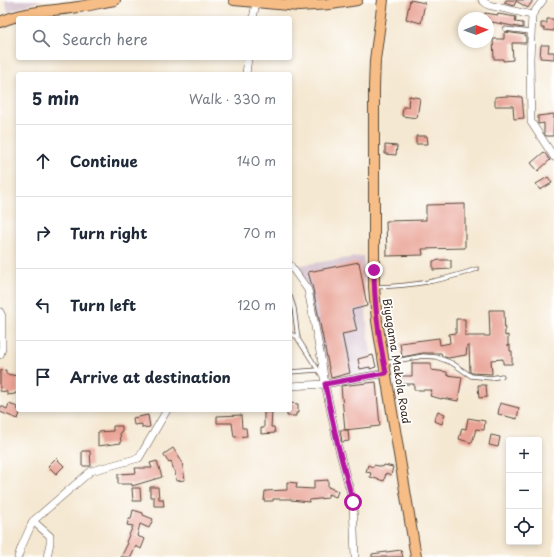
<!DOCTYPE html>
<meta charset="utf-8">
<style>
body{margin:0;font-family:"Playpen Sans",sans-serif;background:#f2f2f3;color:#1f2937}
.controls{position:absolute;right:12px;bottom:12px;display:grid;overflow:hidden;border-radius:4px;box-shadow:0 2px 6px #0003}
.controls button{width:36px;height:36px;display:grid;place-items:center;padding:0;border:0;border-bottom:1px solid #e0e1e3;background:#fff;color:#1f2937;font:20px sans-serif}
.compass{position:absolute;left:458px;top:12px;width:36px;height:36px;border-radius:50%;background:#fff;box-shadow:0 2px 6px #0003;rotate:89deg}
.stop{position:absolute;width:12px;height:12px;margin:-9px;border:3px solid #b5179e;border-radius:50%;background:#fff}
.stop.end{background:#b5179e;border-color:#fff;box-shadow:0 1px 4px #0008}
.list{margin:0;padding:0;list-style:none}
h2{display:flex;justify-content:space-between;align-items:center;height:52px;margin:0;padding:0 16px;font-size:17px}
h2 small{font-size:13px;font-weight:400;color:#747a83}
.list li{display:grid;grid-template-columns:26px 1fr auto;gap:12px;align-items:center;box-sizing:border-box;height:72px;padding:0 16px;border-top:1px solid #e0e1e3}
.list b{display:block;font-size:15px;white-space:nowrap}
.list em{font-size:13px;font-style:normal;color:#747a83}
.icon{flex:none;width:22px;height:22px;fill:none;stroke:currentColor;stroke-width:2;stroke-linecap:round;stroke-linejoin:round}
.map{position:relative;flex:none;width:554px;height:557px;overflow:hidden}
.search{position:absolute;background:#fff;box-shadow:0 2px 6px #0003;left:16px;top:16px;width:276px;height:44px;display:flex;align-items:center;gap:10px;box-sizing:border-box;padding:0 14px;border-radius:4px;color:#747a83;font-size:15px}
.panel{position:absolute;background:#fff;box-shadow:0 2px 6px #0003;left:16px;top:72px;width:276px;height:340px;border-radius:4px}
.map>svg:first-child{display:block}
.industrial{fill:#d1bdca}
.building{fill:#e9a294}
.lines{fill:none;stroke-linecap:round;stroke-linejoin:round}
.service-casing{stroke:#574639;stroke-width:5}
.minor-casing{stroke:#574639;stroke-width:8}
.primary-casing{stroke:#574639;stroke-width:12}
.service{stroke:#fff;stroke-width:3.5}
.minor{stroke:#fff;stroke-width:7}
.primary{stroke:#f6be86;stroke-width:10}
.route{stroke:#b5179e;stroke-width:5}
.labels{text-anchor:middle;dominant-baseline:central;stroke-width:3.5;stroke-linejoin:round;paint-order:stroke}
.street-label{font-size:11px;fill:#3b2a1e;stroke:#fff}
</style>
<div class="map">
<svg width="554" height="557" viewBox="0 0 554 557">
<rect width="100%" height="100%" fill="#fff"/>
<filter id="ink" filterUnits="userSpaceOnUse"><feTurbulence type="fractalNoise" baseFrequency=".025" numOctaves="2"/><feDisplacementMap in="SourceGraphic" scale="8" xChannelSelector="R" yChannelSelector="G"/><feConvolveMatrix kernelMatrix="1 2 1 2 8 2 1 2 1" color-interpolation-filters="sRGB"/></filter>
<filter id="wash" filterUnits="userSpaceOnUse"><feTurbulence type="fractalNoise" baseFrequency=".012" numOctaves="4" result="noise"/><feDisplacementMap in="SourceGraphic" scale="16" xChannelSelector="R" yChannelSelector="G"/><feGaussianBlur stdDeviation="0.9" result="paint"/><feColorMatrix in="noise" values="0 0 0 0 0 0 0 0 0 0 0 0 0 0 0 0 0 1.4 0 .05"/><feComposite in="paint" operator="in"/></filter>
<g filter="url(#wash)">
<rect width="100%" height="100%" fill="#f5e8d2"/>
<g class="industrial">
<path d="M5 0H41L8 12Z"/>
<path d="M363 256 367 325 374 372 325 378 307 284 294 266Z"/>
</g>
<g id="blocks">
<g class="building">
<path d="M410 0 425 3 421 23 406 19Z"/>
<path d="M506 0H533L528 8 516 1 514 6 504 3Z"/>
<path d="M485 13 498 15V14L516 17 515 22 523 23V28L492 22V25L488 24V18H484Z"/>
<path d="M547 19H554V31L544 30V28H541V23H547Z"/>
<path d="M505 32 526 35V43H512L513 60 503 61V59H494L493 39H504V33Z"/>
<path d="M541 45H549L548 52H554V59L540 58Z"/>
<path d="M409 96 420 98 417 118 402 116 403 107H408Z"/>
<path d="M507 96 522 97 524 118 514 119 513 106H495V97Z"/>
<path d="M554 114 553 136H546L544 133V123L538 124V116Z"/>
<path d="M416 136H427L428 144H416Z"/>
<path d="M385 145 397 146 396 155 385 154Z"/>
<path d="M544 152 550 160 538 171 531 163Z"/>
<path d="M548 177 552 183 540 190 536 184Z"/>
<path d="M465 204V248L422 249 423 255 387 256 386 221 426 220V205Z"/>
<path d="M440 260H451V269L433 270V261Z"/>
<path d="M359 262 367 306 352 310 357 331 342 334 350 373 331 378 313 289 308 272Z"/>
<path d="M489 310H504L505 336 508 335V346L510 345V351H512V364H503V359L491 360 492 374 472 373 470 372 469 346H467L466 355 448 358 442 356 441 353H423L402 357 400 343 439 338 440 345 450 343 449 334 456 333V319H465V336H490Z"/>
<path d="M373 355 376 367 370 369V367L360 369 358 359Z"/>
<path d="M412 363H431V370L447 372V375L462 377 458 401 442 398V399L430 396 432 390H414V384H401V376H412Z"/>
<path d="M6 370V374L18 376V393H15V394L7 395V392L0 391V371Z"/>
<path d="M376 382 380 426 345 430 341 386Z"/>
<path d="M478 385H486L487 397 479 398Z"/>
<path d="M290 403 298 404V413H296V416H287V410H290Z"/>
<path d="M500 403 519 408 517 419 498 414Z"/>
<path d="M9 404 18 407V410H21L18 419 0 412 1 406 7 409Z"/>
<path d="M438 411 445 414 442 424 434 421Z"/>
<path d="M264 412H272L271 427H274L275 433 261 434V428H264Z"/>
<path d="M148 415 150 427 142 428V424L134 425 133 418Z"/>
<path d="M241 415 242 428H246L247 436 234 437 232 423H217V416Z"/>
<path d="M468 418 485 421 484 430 476 429 472 443 459 439 462 428 466 429Z"/>
<path d="M113 426H122V432H120L121 443 98 446V432L113 431Z"/>
<path d="M340 430H348L349 441 342 442Z"/>
<path d="M491 435 500 437 498 447 489 445Z"/>
<path d="M173 448 182 462 185 480 176 481 175 471H174L171 461 169 463 164 456V454Z"/>
<path d="M82 451H90L91 466H82Z"/>
<path d="M56 458 64 466 56 474 48 466Z"/>
<path d="M157 461 162 477 132 486V484H118V474L136 473 135 468H152L150 463Z"/>
<path d="M368 465 373 467 374 465 383 467 384 465 393 467 391 475 386 473 384 481 370 477 371 473 366 472Z"/>
<path d="M328 480V487L338 491 336 497 328 494V498L310 500 309 502 291 500V499H273V501H264L265 491 287 490V482L297 483 296 488 314 489V481Z"/>
<path d="M150 487H158L159 499H163L164 506H154V497H150Z"/>
<path d="M132 488H140L141 501H133Z"/>
<path d="M133 510 143 513V515L153 519 149 528 140 524 137 536 145 539 141 549 136 546 131 557H121L128 543 126 542 133 526 127 525 129 519H131Z"/>
<path d="M401 550 403 557H372V554Z"/>
</g>
</g>
</g>
<g filter="url(#ink)">
<use href="#blocks" fill-opacity="0" stroke="#574639" stroke-width="1"/>
<g class="lines">
<g class="service-casing">
<g id="service">
<path d="M505 29 531 32"/>
<path d="M375 287C414 286 441 281 477 269"/>
<path d="M290 296 294 308 298 339 322 376"/>
<path d="M290 334 298 337"/>
<path d="M385 363 423 356 436 357 452 363 471 376 491 378 502 376"/>
<path d="M290 372 318 370"/>
</g>
</g>
<g class="minor-casing">
<g id="minor">
<path d="M482 0 488 5 532 15"/>
<path d="M532 15 530 59 531 122 554 157"/>
<path d="M532 15 543 0"/>
<path d="M253 18 256 3"/>
<path d="M246 74 248 58"/>
<path d="M290 265 308 290 322 363 325 384 338 446 353 502 355 557"/>
<path d="M0 312 2 316V349L0 355"/>
<path d="M290 386 325 384 386 373"/>
<path d="M33 521 50 536V543L47 557"/>
<path d="M18 557 21 548 33 521 91 471 139 458 167 410"/>
</g>
</g>
<g class="primary-casing">
<g id="primary">
<path d="M234 0 299 6 331 4 357 0"/>
<path d="M383 0 375 60 374 87V287L377 321 416 557"/>
<path d="M0 22C25 11 52 11 79 7 91 5 103 2 115 0"/>
</g>
</g>
<use href="#service" class="service"/>
<use href="#minor" class="minor"/>
<use href="#primary" class="primary"/>
</g>
</g>
<g class="lines" filter="url(#ink)">
<path class="route" d="M353 502 338 446 325 384 386 373C379 339 374 305 374 270"/>
</g>
<g class="labels">
<g class="street-label">
<text transform="translate(397 361) rotate(81)">Biyagama Makola Road</text>
</g>
</g>
</svg>
<div class="controls">
<button>+</button>
<button>−</button>
<button><svg class="icon" aria-label="locate" viewBox="0 0 24 24"><circle cx="12" cy="12" r="6"/><path d="M12 2v4M12 18v4M2 12h4M18 12h4"/></svg></button>
</div>
<svg class="compass" viewBox="-18 -18 36 36"><path d="M0-13l5 13h-10z" fill="#e53935"/><path d="M0 13l5-13h-10z" fill="#747a83"/></svg>
<div class="stop" style="left:353px;top:502px"></div>
<div class="stop end" style="left:374px;top:270px"></div>
<div class="search"><svg class="icon" aria-label="search" viewBox="0 0 24 24"><circle cx="10" cy="10" r="6"/><path d="M15 15l6 6"/></svg>Search here</div>
<section class="panel">
<h2>5 min<small>Walk · 330 m</small></h2>
<ul class="list">
<li><svg class="icon" aria-label="ahead" viewBox="0 0 24 24"><path d="M12 20V5M6 11l6-6 6 6"/></svg><div><b>Continue</b></div><em>140 m</em></li>
<li><svg class="icon" aria-label="right" viewBox="0 0 24 24"><path d="M7 20v-9h11M14 6l5 5-5 5"/></svg><div><b>Turn right</b></div><em>70 m</em></li>
<li><svg class="icon" aria-label="left" viewBox="0 0 24 24"><path d="M17 20v-9H6M10 6l-5 5 5 5"/></svg><div><b>Turn left</b></div><em>120 m</em></li>
<li><svg class="icon" aria-label="arrive" viewBox="0 0 24 24"><path d="M6 21V4h12l-3 4 3 4H6"/></svg><div><b>Arrive at destination</b></div></li>
</ul>
</section>
</div>
